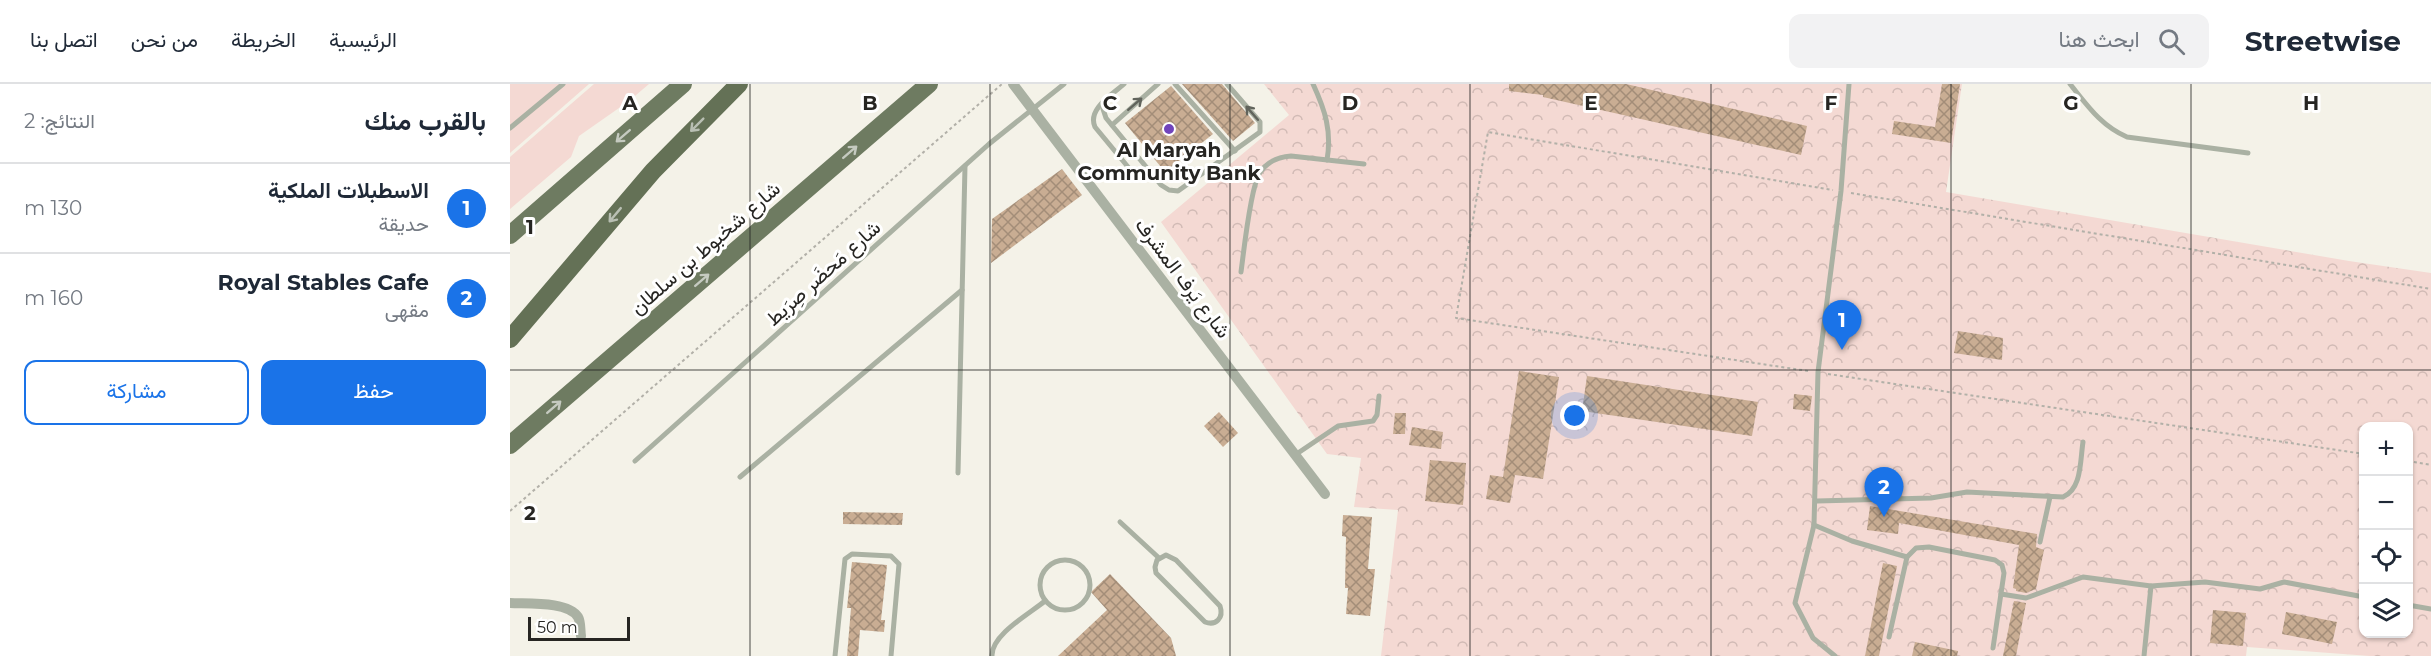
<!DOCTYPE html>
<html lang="ar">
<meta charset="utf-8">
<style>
body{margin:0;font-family:Montserrat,Vazirmatn,sans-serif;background:#f2f2f3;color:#1f2937;direction:rtl}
.controls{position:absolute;right:18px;bottom:18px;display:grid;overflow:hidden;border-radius:12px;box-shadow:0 2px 4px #0004}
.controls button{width:54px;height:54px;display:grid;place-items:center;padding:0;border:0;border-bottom:2px solid #e0e1e3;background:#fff;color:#1f2937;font:30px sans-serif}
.scale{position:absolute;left:18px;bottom:15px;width:102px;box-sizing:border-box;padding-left:6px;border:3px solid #262522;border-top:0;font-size:16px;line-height:21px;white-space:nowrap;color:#262522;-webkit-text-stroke:4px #fff;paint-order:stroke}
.you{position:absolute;left:1065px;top:332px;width:21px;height:21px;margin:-15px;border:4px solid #fff;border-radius:50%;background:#1a73e8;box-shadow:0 0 0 9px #1a73e833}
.badge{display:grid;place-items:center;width:39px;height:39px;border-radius:50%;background:#1a73e8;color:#fff;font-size:20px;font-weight:700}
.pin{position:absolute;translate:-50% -50px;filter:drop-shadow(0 2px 3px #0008)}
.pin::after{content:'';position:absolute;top:32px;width:21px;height:18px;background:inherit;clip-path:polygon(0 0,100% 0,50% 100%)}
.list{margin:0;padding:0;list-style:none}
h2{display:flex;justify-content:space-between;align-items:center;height:78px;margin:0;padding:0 24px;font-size:26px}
h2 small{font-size:20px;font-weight:400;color:#747a83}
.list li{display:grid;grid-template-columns:39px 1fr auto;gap:18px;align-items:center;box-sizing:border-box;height:90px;padding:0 24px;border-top:2px solid #e0e1e3}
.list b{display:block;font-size:22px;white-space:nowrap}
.list p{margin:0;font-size:20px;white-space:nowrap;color:#747a83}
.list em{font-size:20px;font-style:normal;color:#747a83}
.actions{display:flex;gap:12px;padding:18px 24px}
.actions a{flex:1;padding:14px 0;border:2px solid #1a73e8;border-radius:12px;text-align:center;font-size:21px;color:#1a73e8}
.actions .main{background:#1a73e8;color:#fff}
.icon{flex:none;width:33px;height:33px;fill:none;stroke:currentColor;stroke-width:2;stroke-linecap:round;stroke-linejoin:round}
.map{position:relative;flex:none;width:1921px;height:572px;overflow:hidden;direction:ltr}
header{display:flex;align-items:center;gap:36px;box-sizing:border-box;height:84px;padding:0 30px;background:#fff;border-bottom:2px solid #e0e1e3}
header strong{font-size:28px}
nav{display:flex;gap:33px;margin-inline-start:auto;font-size:21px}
.search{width:420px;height:54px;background:#f2f2f3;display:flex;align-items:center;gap:15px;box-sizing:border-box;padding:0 21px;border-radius:12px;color:#747a83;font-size:22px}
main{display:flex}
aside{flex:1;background:#fff}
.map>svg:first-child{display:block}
.grass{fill:#f4d9d3}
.park{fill:url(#park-crowns);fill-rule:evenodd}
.building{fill:url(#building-cross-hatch)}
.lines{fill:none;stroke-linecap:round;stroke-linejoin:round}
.path{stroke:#b2b0a8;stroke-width:2;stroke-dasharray:3 3;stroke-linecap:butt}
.service{stroke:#aab1a3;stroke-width:5}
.minor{stroke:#aab1a3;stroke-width:10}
.primary{stroke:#6e7b61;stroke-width:18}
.trunk{stroke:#647156;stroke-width:18}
.oneway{stroke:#61645c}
.oneway2{stroke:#b9bfb3}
.oneway3{stroke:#c5cac0}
.grid{fill:none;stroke:#262522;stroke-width:1.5;stroke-opacity:0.55}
.poi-dot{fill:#7144bc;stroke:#fff;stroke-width:2}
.labels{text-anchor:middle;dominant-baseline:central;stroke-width:6;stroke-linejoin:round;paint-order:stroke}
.poi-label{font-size:20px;font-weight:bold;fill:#262522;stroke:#fff}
.street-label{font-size:20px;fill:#262522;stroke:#fff}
.grid-label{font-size:20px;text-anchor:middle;font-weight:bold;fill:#262522;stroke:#fff;stroke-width:6;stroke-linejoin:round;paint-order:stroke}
</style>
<header>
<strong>Streetwise</strong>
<div class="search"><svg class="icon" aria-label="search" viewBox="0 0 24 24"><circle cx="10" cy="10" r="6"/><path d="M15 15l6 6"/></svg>ابحث هنا</div>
<nav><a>الرئيسية</a><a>الخريطة</a><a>من نحن</a><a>اتصل بنا</a></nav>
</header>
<main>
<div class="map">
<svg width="1921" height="572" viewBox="0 0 1921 572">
<defs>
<pattern id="park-crowns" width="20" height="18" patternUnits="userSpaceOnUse" patternTransform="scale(1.5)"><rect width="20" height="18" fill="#f4d9d3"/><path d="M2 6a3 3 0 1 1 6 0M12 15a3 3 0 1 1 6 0" fill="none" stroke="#d1bab5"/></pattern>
<pattern id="building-cross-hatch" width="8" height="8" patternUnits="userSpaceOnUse" patternTransform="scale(1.5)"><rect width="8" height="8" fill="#c9ad93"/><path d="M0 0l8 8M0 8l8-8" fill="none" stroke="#a38d78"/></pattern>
</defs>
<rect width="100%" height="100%" fill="#f4f2e8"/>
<g class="grass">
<path d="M0 0H79L0 69Z"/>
<path d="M84 0H139L119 17 69 52 61 73 0 125V73Z"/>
</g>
<path class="park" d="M754 0H1452L1436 108 1839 177 1921 189V572H1860L1737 563 1736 572H871L888 426 844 423 851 374 817 370 651 138 779 31ZM1854 342H1898V550H1854Z"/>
<g class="building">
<path d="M672 0H712L745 39 723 57Z"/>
<path d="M999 0H1116L1297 42 1291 71 1033 13V11L999 7Z"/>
<path d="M1432 0H1450L1441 59 1382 50 1384 37 1425 43Z"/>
<path d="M661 2 703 50 655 88 615 39Z"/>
<path d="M552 85 572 111 481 179 482 135Z"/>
<path d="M1448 247 1493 254 1492 276 1444 269Z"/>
<path d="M1009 287 1049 293 1033 395 1005 391 1000 419 976 415 980 391 993 393Z"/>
<path d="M1077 292 1248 318 1242 352 1072 327Z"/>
<path d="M1284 310 1302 312 1300 327 1283 325Z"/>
<path d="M709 328 728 349 713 363 694 342Z"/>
<path d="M885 329H896L895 350H883Z"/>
<path d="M902 343 933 348 931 365 899 361Z"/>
<path d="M920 376 956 379 953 421 915 417Z"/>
<path d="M1360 422 1527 450 1526 463 1534 466 1526 505 1516 509 1506 507V505L1503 504 1509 461 1389 439 1388 450 1357 446Z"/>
<path d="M333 428 393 429 392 441 333 440Z"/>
<path d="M833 431 862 433 858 485H865L860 532 836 530 838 504H835L836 453 832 452Z"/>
<path d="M342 478 377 481 371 536H375L374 548 350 546 348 572H337L341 524H337Z"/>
<path d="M1373 479 1387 482 1369 572H1355Z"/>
<path d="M600 490 661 554 666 572H548L597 526 581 508Z"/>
<path d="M1504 517 1516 519 1506 572H1493Z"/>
<path d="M1703 526 1736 529 1733 562 1700 559Z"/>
<path d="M1776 528 1827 538 1822 560 1772 550Z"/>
<path d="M1405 558 1448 567 1447 572H1402Z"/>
</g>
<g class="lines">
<g class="path">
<path d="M1341 109 1921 205"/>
<path d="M1298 287 946 234 978 48 1323 106"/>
<path d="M1318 290 1854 370"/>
<path d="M1898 377 1921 381"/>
<path d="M0 427 492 0"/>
</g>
<g class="service">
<path d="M614 0C602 11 577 25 585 43L623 89"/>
<path d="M665 0 725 67"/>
<path d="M803 0C815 26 822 47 817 76"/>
<path d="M1560 0C1577 21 1591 42 1617 53L1738 69"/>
<path d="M596 17 593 25 596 34 651 101 659 106 668 107 750 48V38L717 0"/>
<path d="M602 41 648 0"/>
<path d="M0 44 53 0"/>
<path d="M731 188C734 166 740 107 749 90 756 78 768 73 781 72L854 80"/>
<path d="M785 371 828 342 863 337 867 331 869 312"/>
<path d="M125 377 479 60 554 0"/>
<path d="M448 389 455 82"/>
<path d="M230 393 452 206"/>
<path d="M1307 417 1421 414 1457 408 1553 413C1572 405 1570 377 1573 358"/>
<path d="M610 438 649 474"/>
<path d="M1304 441 1342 457 1397 473"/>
<path d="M1530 458 1540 413"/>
<path d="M656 471 666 476 710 522C714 534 706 542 695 538L646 489 645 483 647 476Z"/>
<circle cx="555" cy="501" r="25"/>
<path d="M1491 510 1516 514 1573 493 1641 502 1695 498 1750 505 1774 498 1854 513"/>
<path d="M1898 521 1921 525"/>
<path d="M1379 553 1397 473 1406 464 1419 463 1485 476 1492 481 1494 489 1483 564"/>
<path d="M325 572 335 475 342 470 381 472 389 480 381 572"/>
<path d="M482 572C481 551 519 530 535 517"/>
<path d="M1325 572 1303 554 1285 519 1304 441 1308 288 1331 107 1339 0"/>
<path d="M1634 572 1641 502"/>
</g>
<g class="minor">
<path d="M503 0 815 410"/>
<path d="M0 519C18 520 58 517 68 533 71 538 70 546 71 552"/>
</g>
<g class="primary">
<path d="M0 151 173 0"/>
<path d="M0 361 419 0"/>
</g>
<path class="trunk" d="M0 255 143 87 229 0"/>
</g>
<defs><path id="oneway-shaft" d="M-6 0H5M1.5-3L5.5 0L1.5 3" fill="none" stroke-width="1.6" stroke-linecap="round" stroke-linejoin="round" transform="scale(1.5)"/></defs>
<g class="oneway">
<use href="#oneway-shaft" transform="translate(625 20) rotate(-41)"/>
<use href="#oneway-shaft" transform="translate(742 29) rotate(-131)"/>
</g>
<g class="oneway2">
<use href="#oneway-shaft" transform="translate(187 41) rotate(135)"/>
<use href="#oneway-shaft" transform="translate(105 131) rotate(130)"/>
</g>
<g class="oneway3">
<use href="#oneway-shaft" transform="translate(113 52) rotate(139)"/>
<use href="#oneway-shaft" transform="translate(340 68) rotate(-41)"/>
<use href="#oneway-shaft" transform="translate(192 196) rotate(-41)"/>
<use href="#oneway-shaft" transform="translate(44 323) rotate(-41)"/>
</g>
<path class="grid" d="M240 0V572M480 0V572M720 0V572M960 0V572M1201 0V572M1441 0V572M1681 0V572M0 286H1921"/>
<circle class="poi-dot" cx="659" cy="45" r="6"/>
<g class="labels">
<g class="poi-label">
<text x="659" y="66">Al Maryah<tspan x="659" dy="23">Community Bank</tspan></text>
</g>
<g class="street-label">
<text transform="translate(195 164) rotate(-41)">شارع شخبوط بن سلطان</text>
<text transform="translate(313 189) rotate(-42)">شارع مَحضَر صِرَيط</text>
<text transform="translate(673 194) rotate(53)">شارع يَرف المشرف</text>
</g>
</g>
<g class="grid-label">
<text x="120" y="26">A</text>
<text x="360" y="26">B</text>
<text x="600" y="26">C</text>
<text x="840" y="26">D</text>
<text x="1081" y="26">E</text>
<text x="1321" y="26">F</text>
<text x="1561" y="26">G</text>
<text x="1801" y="26">H</text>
<text x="20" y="150">1</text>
<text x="20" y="436">2</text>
</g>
</svg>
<div class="controls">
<button>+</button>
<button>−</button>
<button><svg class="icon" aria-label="locate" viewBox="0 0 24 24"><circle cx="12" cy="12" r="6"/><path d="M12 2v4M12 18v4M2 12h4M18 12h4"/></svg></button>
<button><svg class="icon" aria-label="layers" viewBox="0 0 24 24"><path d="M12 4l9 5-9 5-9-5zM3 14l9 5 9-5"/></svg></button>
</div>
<div class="scale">50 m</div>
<div class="you"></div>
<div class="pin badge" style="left:1332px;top:266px">1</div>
<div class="pin badge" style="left:1374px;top:433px">2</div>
</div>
<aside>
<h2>بالقرب منك<small>النتائج: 2</small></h2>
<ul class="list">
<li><span class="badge">1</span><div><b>الاسطبلات الملكية</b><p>حديقة</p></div><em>130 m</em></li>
<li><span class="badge">2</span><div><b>Royal Stables Cafe</b><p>مقهى</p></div><em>160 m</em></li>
</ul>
<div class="actions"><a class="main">حفظ</a><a>مشاركة</a></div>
</aside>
</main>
